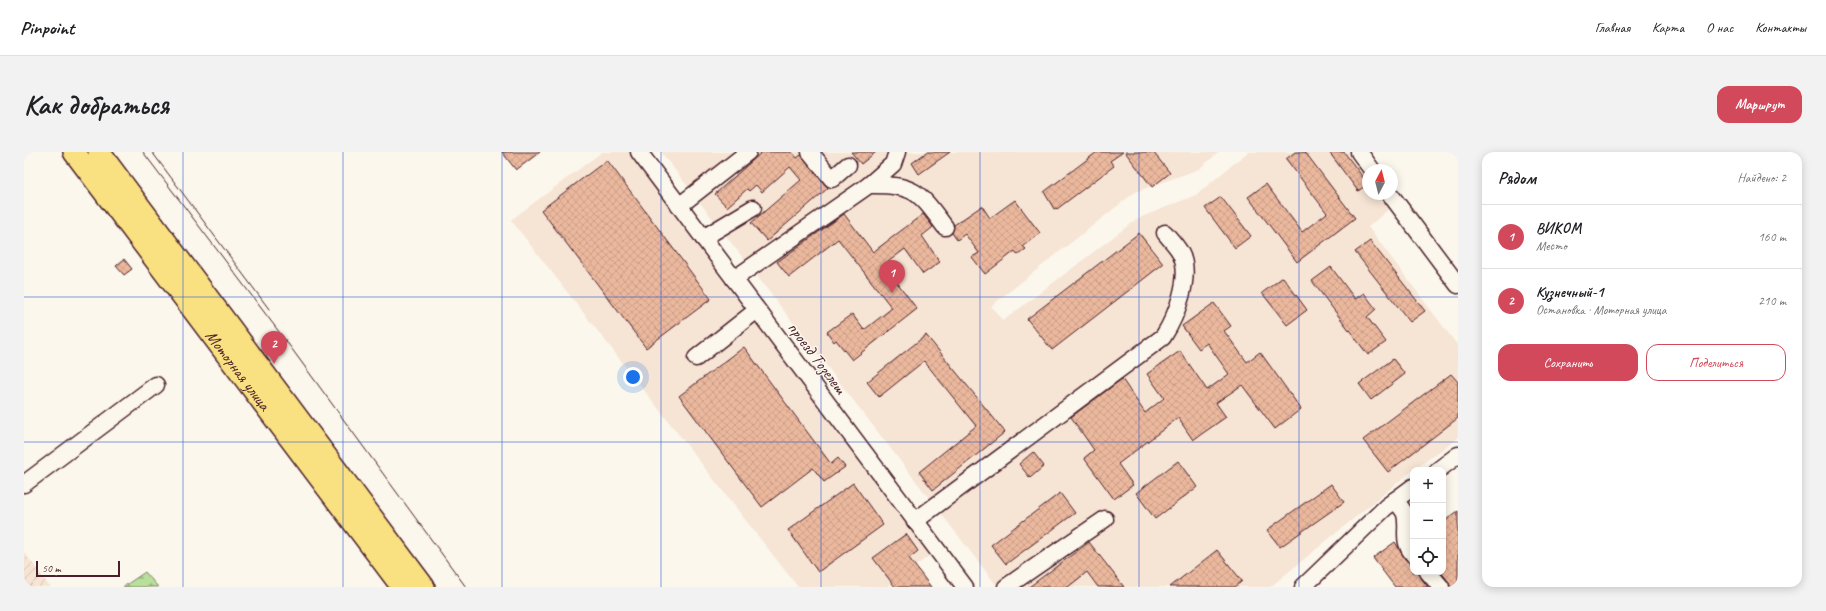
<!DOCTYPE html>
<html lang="ru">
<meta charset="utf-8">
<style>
body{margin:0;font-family:Caveat,sans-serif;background:#f2f2f2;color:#202124}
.controls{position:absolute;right:12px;bottom:12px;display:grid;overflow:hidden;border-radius:8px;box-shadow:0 2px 10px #0003}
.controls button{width:36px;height:36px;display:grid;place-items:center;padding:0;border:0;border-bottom:1px solid #e0e0e0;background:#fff;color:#202124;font:20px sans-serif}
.compass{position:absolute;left:1338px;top:12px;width:36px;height:36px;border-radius:50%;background:#fff;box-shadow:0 2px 10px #0003;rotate:7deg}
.scale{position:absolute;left:12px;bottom:10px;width:84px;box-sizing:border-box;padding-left:4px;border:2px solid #4a1f2b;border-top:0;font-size:11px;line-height:14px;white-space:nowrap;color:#4a1f2b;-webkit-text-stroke:3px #fbf7ec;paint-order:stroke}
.you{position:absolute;left:609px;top:225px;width:14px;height:14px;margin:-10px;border:3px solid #fff;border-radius:50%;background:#1a73e8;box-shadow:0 0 0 6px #1a73e833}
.badge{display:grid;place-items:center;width:26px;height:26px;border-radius:50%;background:#d1495b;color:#fff;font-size:13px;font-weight:700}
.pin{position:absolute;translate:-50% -33px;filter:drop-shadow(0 1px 2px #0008)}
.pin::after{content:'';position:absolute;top:21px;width:14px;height:12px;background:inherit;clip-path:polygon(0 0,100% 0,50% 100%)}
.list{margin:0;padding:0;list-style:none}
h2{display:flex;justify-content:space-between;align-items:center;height:52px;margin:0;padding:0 16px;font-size:17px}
h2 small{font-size:13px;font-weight:400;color:#757577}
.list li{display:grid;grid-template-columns:26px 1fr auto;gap:12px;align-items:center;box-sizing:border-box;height:64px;padding:0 16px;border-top:1px solid #e0e0e0}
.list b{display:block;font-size:15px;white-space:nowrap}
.list p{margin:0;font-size:13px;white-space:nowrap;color:#757577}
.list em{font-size:13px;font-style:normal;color:#757577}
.actions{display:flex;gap:8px;padding:12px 16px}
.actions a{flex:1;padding:9px 0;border:1px solid #d1495b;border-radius:12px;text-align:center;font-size:14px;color:#d1495b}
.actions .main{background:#d1495b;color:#fff}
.icon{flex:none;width:22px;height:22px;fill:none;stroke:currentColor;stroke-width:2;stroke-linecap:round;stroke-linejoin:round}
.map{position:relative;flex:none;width:1434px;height:435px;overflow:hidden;border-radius:12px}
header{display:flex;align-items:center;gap:24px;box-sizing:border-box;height:56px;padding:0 20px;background:#fff;border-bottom:1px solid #e0e0e0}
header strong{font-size:19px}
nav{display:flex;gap:22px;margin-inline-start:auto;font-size:14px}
.intro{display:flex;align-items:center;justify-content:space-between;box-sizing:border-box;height:96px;padding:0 24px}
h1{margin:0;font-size:28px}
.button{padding:10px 18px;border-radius:12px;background:#d1495b;color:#fff;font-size:14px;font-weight:700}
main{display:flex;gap:24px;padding:0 24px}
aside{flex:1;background:#fff;border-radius:12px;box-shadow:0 2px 10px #0003}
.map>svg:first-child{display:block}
.built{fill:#f6e4d4}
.industrial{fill:url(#industrial-furrows)}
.forest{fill:url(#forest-firs);stroke:#818064}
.building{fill:url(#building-cross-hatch);stroke:#4a1f2b}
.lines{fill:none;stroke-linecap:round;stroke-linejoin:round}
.minor-casing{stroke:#4a1f2b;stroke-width:19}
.major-casing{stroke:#4a1f2b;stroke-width:24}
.minor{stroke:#fbf7ec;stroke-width:16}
.major{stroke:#f9e181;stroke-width:21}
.tram{stroke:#4a1f2b;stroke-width:1}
.grid{fill:none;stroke:#1d4ed8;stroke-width:1;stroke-opacity:0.55}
.labels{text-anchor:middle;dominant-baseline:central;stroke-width:3;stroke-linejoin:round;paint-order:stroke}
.street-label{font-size:17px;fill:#4a1f2b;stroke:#fbf7ec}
</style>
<header>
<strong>Pinpoint</strong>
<nav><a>Главная</a><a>Карта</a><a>О нас</a><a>Контакты</a></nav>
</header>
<div class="intro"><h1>Как добраться</h1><a class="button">Маршрут</a></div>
<main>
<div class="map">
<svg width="1434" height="435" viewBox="0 0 1434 435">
<defs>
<pattern id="industrial-furrows" width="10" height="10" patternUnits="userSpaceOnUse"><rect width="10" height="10" fill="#f6e4d4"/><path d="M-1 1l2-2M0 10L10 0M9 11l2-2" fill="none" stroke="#d4c3b6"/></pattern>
<pattern id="forest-firs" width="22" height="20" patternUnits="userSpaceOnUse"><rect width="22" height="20" fill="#b8e09c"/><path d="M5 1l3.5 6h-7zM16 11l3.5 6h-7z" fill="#a0c087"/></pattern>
<pattern id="building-cross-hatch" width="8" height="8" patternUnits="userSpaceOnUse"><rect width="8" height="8" fill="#ebb89d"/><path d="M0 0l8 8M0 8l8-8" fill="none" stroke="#cb9e87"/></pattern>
</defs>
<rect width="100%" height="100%" fill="#fbf7ec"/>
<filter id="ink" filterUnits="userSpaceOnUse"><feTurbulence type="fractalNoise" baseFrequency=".025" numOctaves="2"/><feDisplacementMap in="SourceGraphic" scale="8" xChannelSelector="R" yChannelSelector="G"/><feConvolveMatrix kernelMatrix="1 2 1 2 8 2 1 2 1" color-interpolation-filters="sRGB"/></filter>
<g filter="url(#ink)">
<g class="built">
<path d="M578 0H605L908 402 862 435H774L487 68Z"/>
<path d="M637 0H1195L1175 17 1111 40 967 154 979 169 1113 67 1172 43 1224 0H1325L1344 25V42H1357L1367 55 1344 75 1434 194V286L1389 318 1246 435H974Z"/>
</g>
<path class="industrial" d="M0 400 26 435H0Z"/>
<path class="forest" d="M121 420 134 435H99Z"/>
<g class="building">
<path d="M478 0H516L492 18Z"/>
<path d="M738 0H768L773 6 777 3 804 36 743 89 727 71 777 28 766 15 738 40 732 33 725 39 723 37 703 55 691 42Z"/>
<path d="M827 0H852L837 12Z"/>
<path d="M903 0H926L895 22 888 11Z"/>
<path d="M1073 0H1099L1086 9 1090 14 1033 57 1032 56 1030 57 1020 40Z"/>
<path d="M1101 0H1129L1146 21 1128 35Z"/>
<path d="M1271 0H1281L1331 66 1273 110 1224 45 1242 32 1278 80 1303 61 1262 7Z"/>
<path d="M1305 0H1320L1344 32 1334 39Z"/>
<path d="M583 8 687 147 622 196 517 58Z"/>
<path d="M1197 45 1227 84 1211 96 1181 56Z"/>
<path d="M991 48 1016 81 999 94 1002 97 994 103 991 99 961 122 948 105 955 101 941 82 933 88 928 81 930 73 958 54 966 66Z"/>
<path d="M820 62 849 100 899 62 909 75 898 84 916 110 899 122 881 97 860 113 893 157 828 208 812 188 810 190 803 180 828 162 840 178 868 156 814 87 765 125 753 110Z"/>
<path d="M1115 81 1139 112 1028 198 1003 167Z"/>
<path d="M1346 89 1401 159 1386 170 1331 100Z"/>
<path d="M100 107 108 117 100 123 92 114Z"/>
<path d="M1307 115 1331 147 1340 141 1352 157 1343 165 1362 190 1344 203 1288 129Z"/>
<path d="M1259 125 1283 158 1263 173 1238 141Z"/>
<path d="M1190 151 1207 174 1200 179 1223 210 1236 200 1277 257 1251 277 1218 233 1192 251 1202 265 1169 288 1154 266 1094 312 1109 333 1090 347 1060 306 1070 298 1047 265 1098 227 1121 261 1140 246 1123 222 1156 199 1183 238 1205 222 1183 191 1175 197 1158 174Z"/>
<path d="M902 183 981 280 909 338 895 320 952 274 900 209 855 245 843 230Z"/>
<path d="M720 195 807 312 814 306 821 315 800 330 789 316 738 355 655 244Z"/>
<path d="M1369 207 1381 222 1347 248 1335 232Z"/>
<path d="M1427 222 1434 230V266L1364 320 1339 288Z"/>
<path d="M1009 300 1020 314 1006 326 995 312Z"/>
<path d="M1154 309 1173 335 1131 367 1112 341Z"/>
<path d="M829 331 859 373 794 420 764 378Z"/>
<path d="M1307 332 1320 350 1256 395 1243 378Z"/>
<path d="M1036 341 1051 361 982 412 967 393Z"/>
<path d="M1434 359V435H1426L1424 429 1417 420H1419V370Z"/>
<path d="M882 382 894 399 885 406 907 435H871L849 406Z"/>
<path d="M1065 390 1100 435H1074L1063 420 1044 435H1005Z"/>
<path d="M1371 390 1381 407 1389 414V420H1395L1397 426 1404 435H1371L1349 406Z"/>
<path d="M1193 398 1218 429 1211 435H1146Z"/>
</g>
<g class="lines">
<g class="minor-casing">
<g id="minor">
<path d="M615 0 941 435"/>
<path d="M786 0 808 27 824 13"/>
<path d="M1335 0 1348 18"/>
<path d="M845 33 869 12 873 0"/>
<path d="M1366 42 1434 133"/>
<path d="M655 54 724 0"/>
<path d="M679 86 729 56"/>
<path d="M710 127 845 33C891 32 895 40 921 75"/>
<path d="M672 206 733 158"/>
<path d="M1414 318 1434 303"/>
<path d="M0 332 132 233"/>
<path d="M1371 348C1374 352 1379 357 1381 362 1385 377 1377 388 1389 402"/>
<path d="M891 369 1139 185C1152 165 1169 123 1156 100 1152 93 1146 87 1141 81"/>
<path d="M1404 420 1417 435"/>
<path d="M982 435 1081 367"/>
<path d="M1279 435 1362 355 1389 335"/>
</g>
</g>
<g class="major-casing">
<g id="major">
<path id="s1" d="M50 0 378 435"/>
<path d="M75 0 400 435"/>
</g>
</g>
<use href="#minor" class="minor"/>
<use href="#major" class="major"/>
<g class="tram">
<path d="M119 0 262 189 442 435"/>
<path d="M128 0 245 157"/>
</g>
</g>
</g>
<path class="grid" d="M159 0V435M319 0V435M478 0V435M637 0V435M797 0V435M956 0V435M1115 0V435M1275 0V435M0 145H1434M0 290H1434"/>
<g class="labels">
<g class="street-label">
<text transform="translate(793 206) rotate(53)">проезд Тозелеш</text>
<text stroke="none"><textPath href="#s1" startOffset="273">Моторная улица</textPath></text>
</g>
</g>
</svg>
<div class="controls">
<button>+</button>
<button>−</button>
<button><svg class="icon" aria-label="locate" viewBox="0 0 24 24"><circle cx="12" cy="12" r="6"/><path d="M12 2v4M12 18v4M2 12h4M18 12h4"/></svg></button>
</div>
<svg class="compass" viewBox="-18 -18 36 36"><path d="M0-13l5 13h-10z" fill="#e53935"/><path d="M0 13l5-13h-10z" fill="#757577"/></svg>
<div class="scale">50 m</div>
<div class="you"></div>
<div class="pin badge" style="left:868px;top:141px">1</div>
<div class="pin badge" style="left:250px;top:212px">2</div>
</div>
<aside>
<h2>Рядом<small>Найдено: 2</small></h2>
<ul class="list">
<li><span class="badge">1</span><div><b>ВИКОМ</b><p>Место</p></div><em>160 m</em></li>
<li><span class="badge">2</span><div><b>Кузнечный-1</b><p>Остановка · Моторная улица</p></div><em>210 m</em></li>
</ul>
<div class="actions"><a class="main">Сохранить</a><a>Поделиться</a></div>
</aside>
</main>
